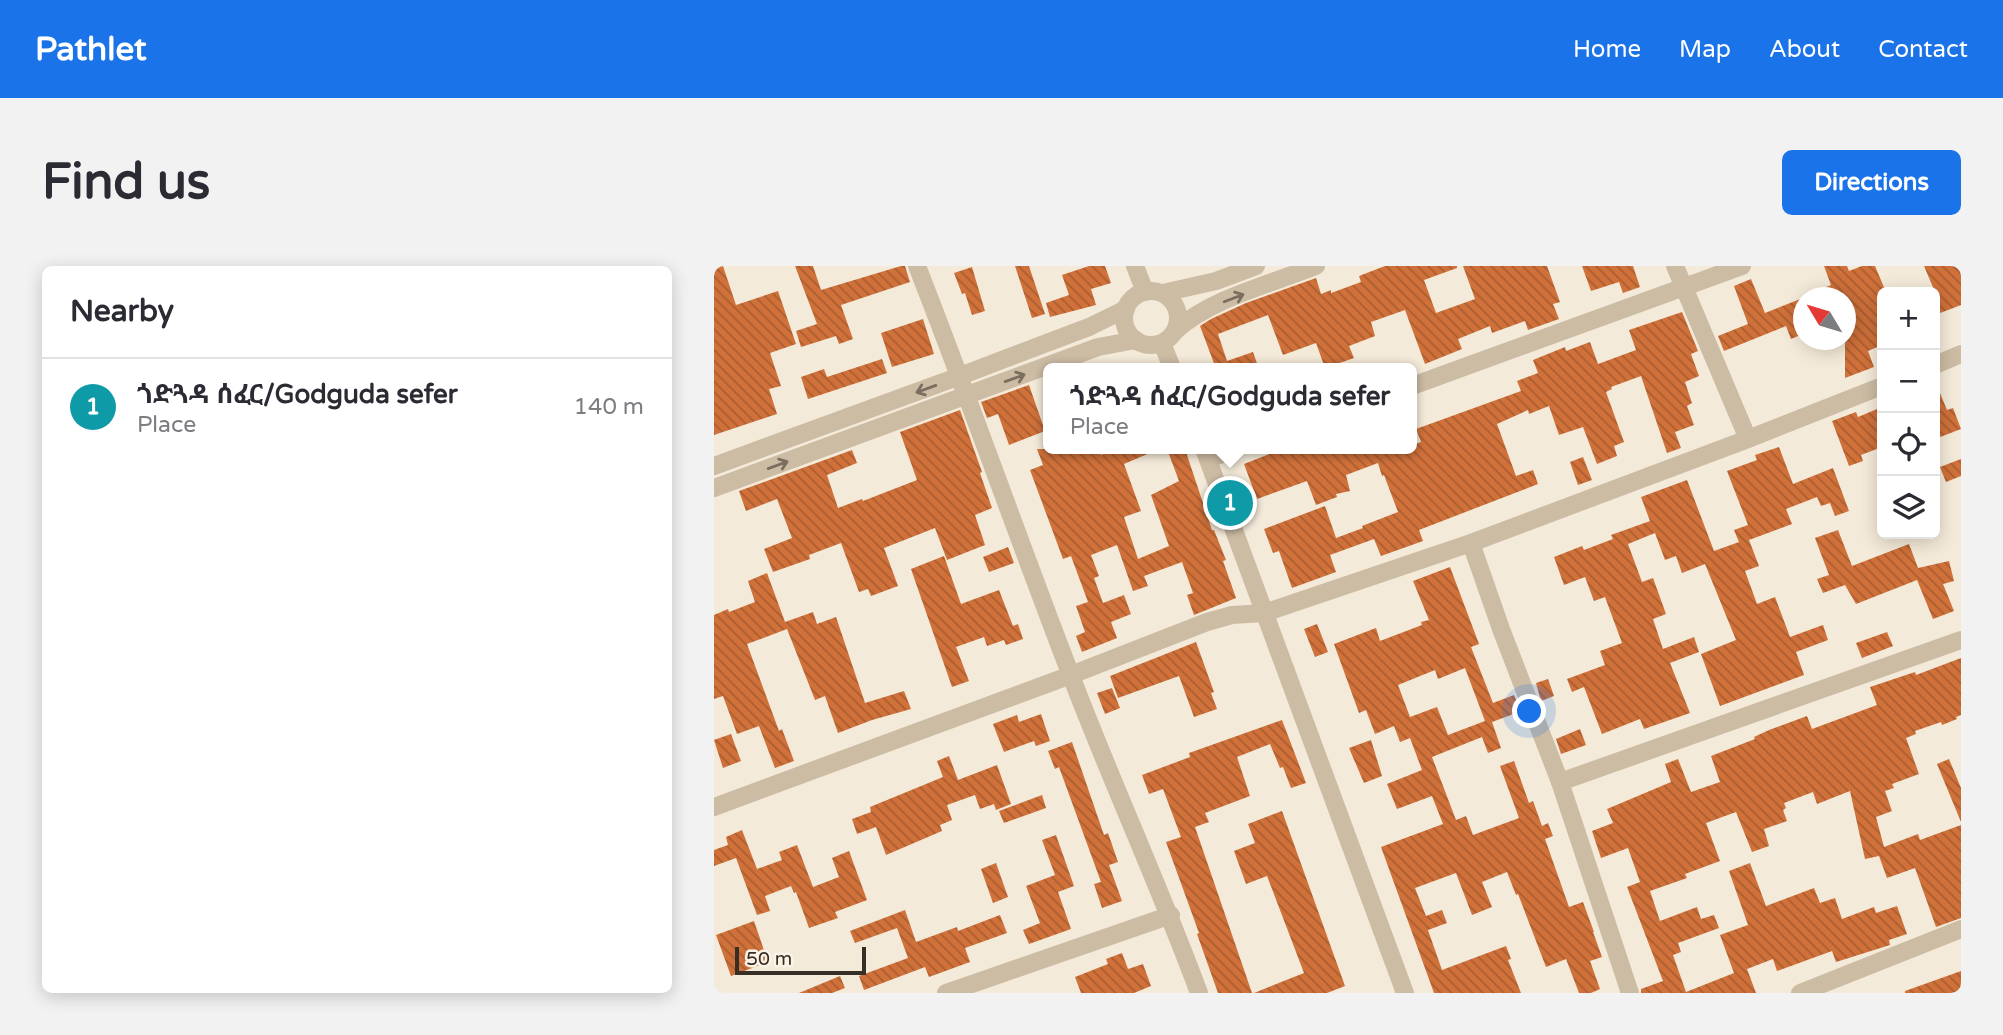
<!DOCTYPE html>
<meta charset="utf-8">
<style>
body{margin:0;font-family:"Varela Round","Noto Sans Ethiopic",sans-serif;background:#f2f2f3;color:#2b2b33}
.controls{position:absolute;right:21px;top:21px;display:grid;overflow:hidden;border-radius:10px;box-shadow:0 4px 18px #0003}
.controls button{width:63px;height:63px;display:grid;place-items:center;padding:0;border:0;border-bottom:2px solid #e1e1e2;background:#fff;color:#2b2b33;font:35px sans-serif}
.compass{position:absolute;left:1079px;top:21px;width:63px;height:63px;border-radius:50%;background:#fff;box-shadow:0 4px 18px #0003;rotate:308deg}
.scale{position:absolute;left:21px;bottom:18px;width:131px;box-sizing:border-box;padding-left:7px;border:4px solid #372e26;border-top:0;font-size:19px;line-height:24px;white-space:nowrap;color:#372e26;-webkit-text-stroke:5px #fbf4e6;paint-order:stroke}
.you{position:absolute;left:816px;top:446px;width:24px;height:24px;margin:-18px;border:5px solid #fff;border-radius:50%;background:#1a73e8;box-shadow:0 0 0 10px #1a73e833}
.badge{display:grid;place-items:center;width:46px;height:46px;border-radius:50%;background:#1a73e8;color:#fff;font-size:23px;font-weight:700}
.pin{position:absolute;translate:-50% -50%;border:4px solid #fff;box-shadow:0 2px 7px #0006}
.popup{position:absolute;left:329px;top:97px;width:374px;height:91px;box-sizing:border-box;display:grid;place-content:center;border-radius:10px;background:#fff;filter:drop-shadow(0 2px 5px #0005);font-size:23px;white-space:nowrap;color:#7c7c81}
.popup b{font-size:26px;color:#2b2b33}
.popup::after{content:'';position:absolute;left:50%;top:100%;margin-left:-14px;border:14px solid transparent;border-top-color:#fff}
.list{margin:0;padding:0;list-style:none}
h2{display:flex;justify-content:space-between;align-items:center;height:91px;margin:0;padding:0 28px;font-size:30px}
h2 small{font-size:23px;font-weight:400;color:#7c7c81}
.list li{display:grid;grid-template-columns:46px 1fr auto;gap:21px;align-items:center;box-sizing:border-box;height:98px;padding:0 28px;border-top:2px solid #e1e1e2}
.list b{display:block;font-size:26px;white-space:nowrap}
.list p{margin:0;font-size:23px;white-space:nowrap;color:#7c7c81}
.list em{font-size:23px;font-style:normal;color:#7c7c81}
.icon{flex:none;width:38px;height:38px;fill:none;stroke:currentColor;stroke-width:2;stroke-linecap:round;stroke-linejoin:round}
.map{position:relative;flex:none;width:1247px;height:727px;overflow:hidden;border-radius:10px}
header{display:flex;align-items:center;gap:42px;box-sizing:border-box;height:98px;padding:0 35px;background:#1a73e8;color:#fff}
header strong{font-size:33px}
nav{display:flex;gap:38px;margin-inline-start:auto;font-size:24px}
.intro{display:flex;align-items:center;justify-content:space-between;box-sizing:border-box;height:168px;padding:0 42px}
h1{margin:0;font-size:49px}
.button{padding:18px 32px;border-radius:10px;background:#1a73e8;color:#fff;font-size:24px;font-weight:700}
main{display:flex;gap:42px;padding:0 42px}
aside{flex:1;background:#fff;border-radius:10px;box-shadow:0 4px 18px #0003}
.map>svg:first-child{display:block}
.building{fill:url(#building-back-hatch);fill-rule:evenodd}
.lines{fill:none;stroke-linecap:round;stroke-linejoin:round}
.minor{stroke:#cdbca4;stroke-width:18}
.oneway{stroke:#7a6e5f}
</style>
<header>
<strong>Pathlet</strong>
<nav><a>Home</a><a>Map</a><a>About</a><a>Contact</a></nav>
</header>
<div class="intro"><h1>Find us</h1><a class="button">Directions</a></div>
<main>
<aside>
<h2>Nearby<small></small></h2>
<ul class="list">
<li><span class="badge" style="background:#0f9aa8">1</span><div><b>ጎድጓዳ ሰፈር/Godguda sefer</b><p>Place</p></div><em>140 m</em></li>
</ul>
</aside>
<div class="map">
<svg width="1247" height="727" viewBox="0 0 1247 727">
<defs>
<pattern id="building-back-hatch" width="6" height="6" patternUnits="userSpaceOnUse" patternTransform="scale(1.75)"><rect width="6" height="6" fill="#d0713a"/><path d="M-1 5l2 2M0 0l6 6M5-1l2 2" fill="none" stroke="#aa5d31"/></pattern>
</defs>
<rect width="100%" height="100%" fill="#f4ead9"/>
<g class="building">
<path d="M0 0H9L22 39 64 25 82 78 56 87 67 120 55 123 63 148 0 169Z"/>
<path d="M81 0H99L107 24 187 0H191L196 16 127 39 139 73 125 78 122 70 87 81 82 65 103 58Z"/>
<path d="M301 0H315L331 48 318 52Z"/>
<path d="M375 0H391L397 17 377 23 382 39 336 51 332 37 355 29 348 9Z"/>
<path d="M671 0H743V2L710 14 722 47 761 33 749 0H833L846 36 839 38 845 53 814 64 811 55 778 67 776 60 744 73 748 83 711 98 691 44 657 56 661 70 635 80 640 92 611 102 602 77 569 89 554 49 504 68 513 95 539 86 544 100 536 102H499L501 100 486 60 497 53 532 37 602 12 607 28 617 24V27L647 16 645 10Z"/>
<path d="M868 0H919L926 21 909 27 905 16 877 25Z"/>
<path d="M1110 0H1133L1135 5 1148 0H1161L1172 26H1168V79L1154 85 1160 101 1131 112V32L1089 31 1117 19Z"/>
<path d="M1210 0H1247V39L1221 49V26Z"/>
<path d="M258 1 271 45 258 49 251 27 248 28 240 7Z"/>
<path d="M1037 13 1051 47 1089 32V68L1077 73 1072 60 1010 85 1004 70 1034 58 1020 20Z"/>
<path d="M968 46 984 85 977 88 985 110 971 116 978 137 973 140 980 159 961 166 967 182 953 187 927 110 897 121 898 123 892 126 910 176 900 180 903 190 883 198 869 161 845 169 835 140 815 148 814 144 783 158 802 210 819 204 824 218 705 264 709 275 667 290 660 273 616 289 622 306 578 322 565 285 559 287 550 263 611 240 622 272 649 262 648 260 684 246 670 209 668 210 664 197 632 209 636 225 622 228 623 231 602 239 593 215 543 233 530 198 568 183H698V179L707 176 702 163 807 125 803 115 824 107 819 94 851 81 852 85 876 76 884 98 922 84 915 64Z"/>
<path d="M209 53 220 88 178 101 167 67Z"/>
<path d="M168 93 173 107 94 133 87 111 110 103 113 111Z"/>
<path d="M1221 115 1233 144 1239 142 1247 163 1221 173Z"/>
<path d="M315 119 331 165 295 179 284 148 273 152 267 136Z"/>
<path d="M1168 141V181L1147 189 1149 195 1135 200 1118 155 1142 146 1144 151Z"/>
<path d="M246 144 268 206 266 207 278 242 261 249 271 279 233 294 221 262 170 282 184 320 157 330 154 323 145 326 127 277 95 289 96 293 59 306 50 283 78 272 63 233 32 245 25 225 138 184 143 197 113 209 124 242 148 233 149 235 203 214 186 166Z"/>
<path d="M1065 181 1079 218 1119 202 1135 245 1121 250 1116 237 1107 240 1103 231 1072 243 1078 258 1035 274 1045 300 1031 305 1043 338 1061 331 1076 371 1109 359 1114 374 1082 386 1090 409 1006 440 987 388 1022 374 991 298 968 307 962 290 951 294 941 267 914 278 928 316 939 312 952 348 939 353 949 383 980 371 985 386 956 397 976 447 930 463 926 453 888 468 870 421 858 426 853 413 891 399 886 385 908 377 891 331 880 335 871 311 850 319 840 291 868 280 870 284 899 273 897 269 936 255 927 231 973 214 1000 285 1025 276 1020 264 1034 259 1013 205 1043 194 1041 189Z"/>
<path d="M323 183H385L387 189 403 183H445L410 198 427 245 410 251 424 293 455 280 437 229 465 215 453 183H471L498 264H500L512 294 509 295 522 332 480 349 473 329 479 327 468 296 430 310 434 320 419 325 403 279 377 289 385 310 380 312 389 337 410 329 417 348 397 356 403 372 368 386 362 370 371 366 362 340 374 336 357 290 349 293 316 204 329 199Z"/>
<path d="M869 191 878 214 864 219 856 196Z"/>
<path d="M1247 193V210L1232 216 1226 201Z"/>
<path d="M1124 264 1138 300 1195 278 1204 302 1235 295 1240 315 1229 318 1240 345 1219 353 1203 314 1142 338 1131 319 1109 327 1103 313 1115 309 1101 272Z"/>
<path d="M294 281 300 297 275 306 269 291Z"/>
<path d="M230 290 247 338 285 324 299 360 304 358 309 373 292 379 290 374 273 380 270 371 242 381 255 415 238 421 197 303Z"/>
<path d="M736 301 765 378 757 381 779 437 800 429 806 443 805 446 778 456 787 482 774 487 768 471 718 491 742 554 752 550 759 569 805 552 786 500 800 495 815 537 819 535 828 560 834 557 839 570 831 573 855 641 869 636 880 666H879L888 691 876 695 886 723 877 727H865L852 693 832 701 804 628 802 629 793 606 768 616 778 641 758 649 742 607 701 622 712 650 728 644 733 657 714 664 728 704 792 680 797 693 794 694 807 727H720L667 581 729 558 718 530 683 543 673 518 708 504 696 472 686 476 680 460 661 468 652 444 645 447 620 378 662 362 666 375 708 359 707 356 715 354 699 315ZM751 402 771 455 734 469 723 441 696 451 684 419 721 404 724 413Z"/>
<path d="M53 307 71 356 99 346 103 358 122 351 151 437 190 425 197 443 158 454 124 467 111 430 101 434 73 363 33 378 65 465 68 463 80 495 61 502 45 460 23 468 9 430 0 433V349L14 343 15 346 41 336 34 315Z"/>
<path d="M603 358 614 386 601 391 590 363Z"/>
<path d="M1173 366 1179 380 1148 392 1142 377Z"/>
<path d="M482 376 500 426 497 427 503 443 480 451 465 410 404 432 396 410Z"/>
<path d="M1247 392V449L1242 451 1243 453 1228 459 1227 456 1201 465 1202 468 1192 472 1205 508 1178 518 1180 522 1171 525 1178 545 1162 551 1170 581 1204 568 1206 574 1247 559V652L1222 661 1201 602 1173 612 1165 590 1151 593 1136 525 1103 538 1099 526 1070 537 1072 542 1069 544 1073 555 1050 563 1055 580 1038 586 1022 546 992 557 1006 595 971 608 973 612 936 625 946 655 983 641 987 653 1000 649 1005 662 964 677 967 686 959 689 972 726 1020 707 1006 669 1034 659 1015 605 1036 597 1052 640 1100 622 1106 637 1121 632 1128 653 1160 641 1162 647 1183 640 1193 668 1175 674 1176 679 1122 696 1118 685 1063 705 1059 693 1033 703 1042 727H927V723L949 715 913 621 926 616 914 582 887 592 878 565 899 557 893 543 957 516 951 498 964 493 977 526 1006 516 997 490 1041 473 1040 471 1055 464 1093 450 1098 463 1163 439 1156 421 1201 406 1202 409Z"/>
<path d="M834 413 840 430 827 435 822 417Z"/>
<path d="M398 422 406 442 391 448 383 427Z"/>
<path d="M327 448 336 475 322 480 320 475 290 486 279 458 303 449 305 456Z"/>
<path d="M568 454 592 517 577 522 569 501 566 502 556 478 523 491 536 530 491 547 495 556 481 561 538 727H504L483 668 485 667 452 576 467 571 449 523 435 528 428 509 476 491 475 487Z"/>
<path d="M866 463 872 479 847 488 842 473Z"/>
<path d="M17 468 27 495 9 502 0 474Z"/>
<path d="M657 474 668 510 650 517 635 482Z"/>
<path d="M358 476 390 569 394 567 404 596 395 599 408 635 388 642 380 618 387 616 345 501 341 503 334 485Z"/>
<path d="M235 490 244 514 283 499 297 538 282 544 280 538 266 543 261 529 233 539 238 554 226 559 228 565 172 589 162 561 143 568 138 553 157 546 156 541 229 511 223 495Z"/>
<path d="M1235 493 1247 522V556L1223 498Z"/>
<path d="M328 529 332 542 290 557 285 545Z"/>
<path d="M568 545 631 720 613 727H540L590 707 553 610 532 618 520 585 541 577 534 558Z"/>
<path d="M28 564 43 603 68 594 65 586 83 579 99 621 125 611 118 592 135 585 153 634 121 646 124 652 95 662 82 626 80 627 77 620 51 630 56 645 43 649 22 592 0 600V584L14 579 12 571Z"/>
<path d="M342 569 360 620 344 626 357 663 315 678 309 664 326 657 312 620 341 609 328 574Z"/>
<path d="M282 597 294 631 279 637 267 603Z"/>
<path d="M191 644 202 676 243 661 244 665 286 649 293 667 251 682 256 696 215 711 211 701 150 724 145 710 194 692 183 662 141 677 136 665Z"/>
<path d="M40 655 54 696 17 710 2 669Z"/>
<path d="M408 687 414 703 429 698 437 720 420 727H367L361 711 394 698 392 693Z"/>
<path d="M1247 705V727H1191V725Z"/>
<path d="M126 710 131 722 118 727H85Z"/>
</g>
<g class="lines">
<g class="minor">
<path d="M203 0C256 135 304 272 356 407 397 515 445 619 485 727"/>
<path d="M421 0 431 26"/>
<path d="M961 0 1034 173"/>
<circle cx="437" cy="52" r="27"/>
<path d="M449 27 502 15 542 0"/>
<path d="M461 65C497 32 557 18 602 0"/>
<path d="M448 77 458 102"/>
<path d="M1221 99 1247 88"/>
<path d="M698 120 1028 0"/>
<path d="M490 183 691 727"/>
<path d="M494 193 522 183"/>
<path d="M0 200 246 110 375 61 412 43"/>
<path d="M0 222 384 81 422 74"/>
<path d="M757 277 787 363 846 516 916 727"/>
<path d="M846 516 1247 374"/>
<path d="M0 541 357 409 493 356 518 349 550 347 757 277 1034 173 1168 120"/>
<path d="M232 727 457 649"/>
<path d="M1086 727 1247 663"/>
</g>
</g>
<defs><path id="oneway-shaft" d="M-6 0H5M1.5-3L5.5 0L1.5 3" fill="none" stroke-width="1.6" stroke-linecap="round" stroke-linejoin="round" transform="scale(1.75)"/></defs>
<g class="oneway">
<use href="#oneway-shaft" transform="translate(520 32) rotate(-21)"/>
<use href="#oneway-shaft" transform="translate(301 112) rotate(-20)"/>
<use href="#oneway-shaft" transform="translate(212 123) rotate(160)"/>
<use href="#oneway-shaft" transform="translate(64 199) rotate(-20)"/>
</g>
</svg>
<div class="controls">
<button>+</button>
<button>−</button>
<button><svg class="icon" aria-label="locate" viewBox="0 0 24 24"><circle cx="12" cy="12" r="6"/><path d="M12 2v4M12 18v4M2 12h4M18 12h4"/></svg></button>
<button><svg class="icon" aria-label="layers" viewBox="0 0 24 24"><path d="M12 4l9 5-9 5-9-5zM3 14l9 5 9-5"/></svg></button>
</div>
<svg class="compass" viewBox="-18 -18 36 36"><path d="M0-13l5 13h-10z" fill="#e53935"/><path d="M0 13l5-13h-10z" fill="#7c7c81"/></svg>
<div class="scale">50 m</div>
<div class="you"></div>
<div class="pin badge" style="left:516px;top:237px;background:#0f9aa8">1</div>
<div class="popup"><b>ጎድጓዳ ሰፈር/Godguda sefer</b>Place</div>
</div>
</main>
